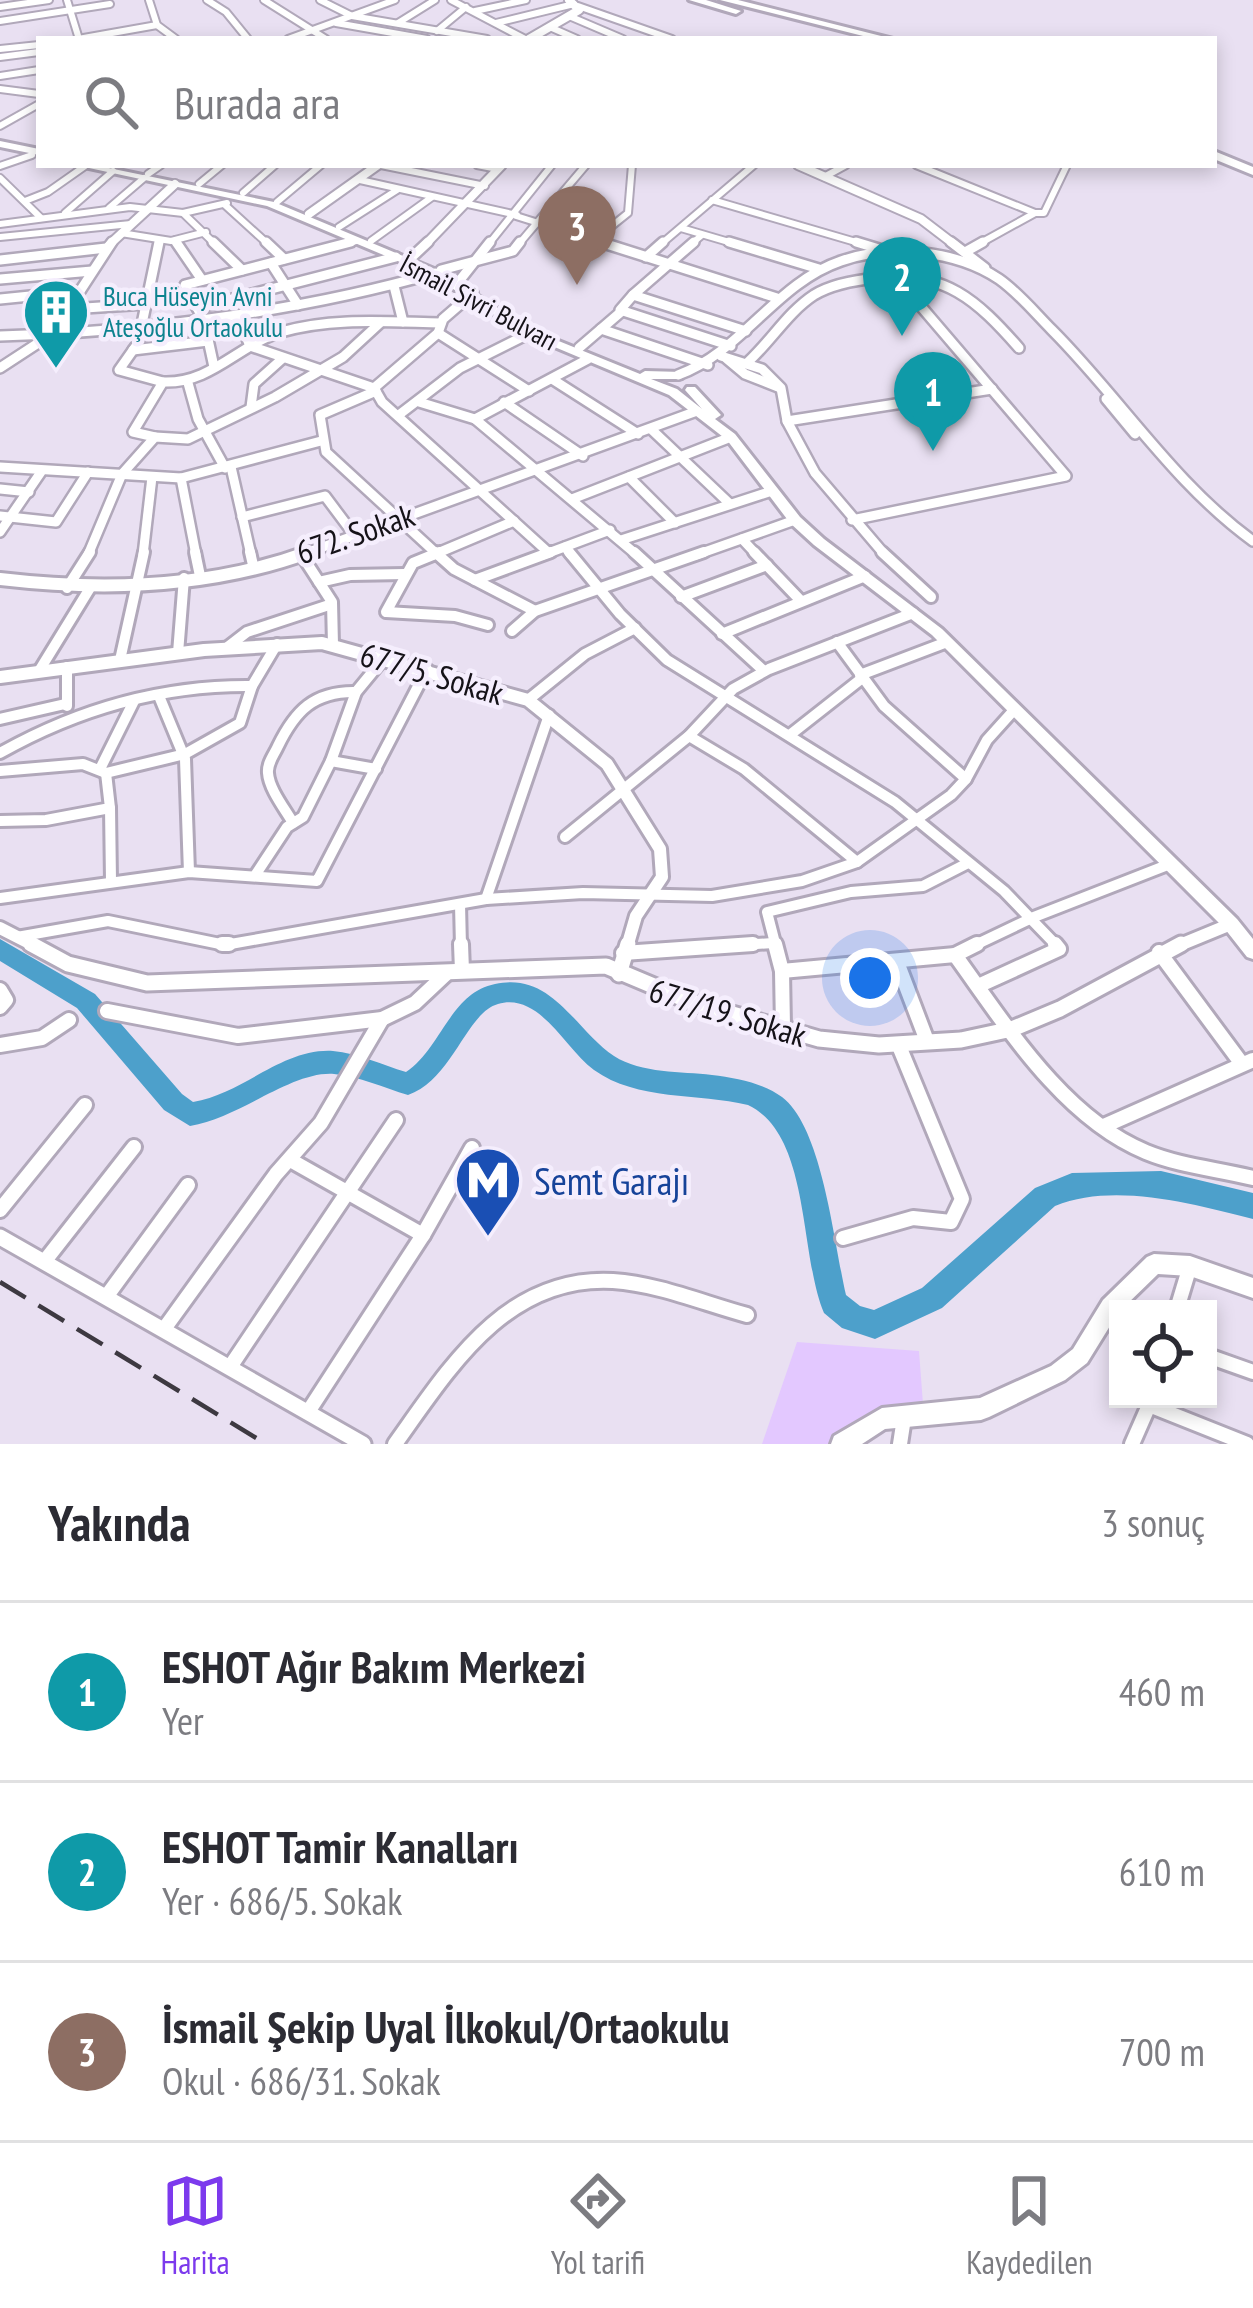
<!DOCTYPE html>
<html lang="tr">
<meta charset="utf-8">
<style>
body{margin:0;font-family:"PT Sans Narrow",sans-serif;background:#f2f2f3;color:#2b2b33}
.controls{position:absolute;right:36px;bottom:36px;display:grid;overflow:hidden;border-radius:0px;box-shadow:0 6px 18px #0003}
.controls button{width:108px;height:108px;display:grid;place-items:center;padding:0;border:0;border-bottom:3px solid #e1e1e2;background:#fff;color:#2b2b33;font:60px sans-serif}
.you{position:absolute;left:870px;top:978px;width:42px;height:42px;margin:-30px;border:9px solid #fff;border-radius:50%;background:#1a73e8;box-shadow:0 0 0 18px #1a73e833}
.badge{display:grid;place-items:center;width:78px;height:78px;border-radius:50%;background:#7c3aed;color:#fff;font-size:39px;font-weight:700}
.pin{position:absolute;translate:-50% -99px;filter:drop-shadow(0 3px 6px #0008)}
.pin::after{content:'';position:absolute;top:63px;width:42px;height:36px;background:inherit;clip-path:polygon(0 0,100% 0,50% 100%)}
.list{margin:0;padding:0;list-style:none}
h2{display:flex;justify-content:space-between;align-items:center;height:156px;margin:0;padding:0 48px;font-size:51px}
h2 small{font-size:39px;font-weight:400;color:#7c7c81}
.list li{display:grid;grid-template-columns:78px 1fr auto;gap:36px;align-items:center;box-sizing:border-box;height:180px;padding:0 48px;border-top:3px solid #e1e1e2}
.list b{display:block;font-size:45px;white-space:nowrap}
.list p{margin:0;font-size:39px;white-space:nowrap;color:#7c7c81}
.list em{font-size:39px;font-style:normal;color:#7c7c81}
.icon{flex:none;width:66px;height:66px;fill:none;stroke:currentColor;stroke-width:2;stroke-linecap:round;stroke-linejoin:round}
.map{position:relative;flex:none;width:1253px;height:1444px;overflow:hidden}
.search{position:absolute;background:#fff;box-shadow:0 6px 18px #0003;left:36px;right:36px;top:36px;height:132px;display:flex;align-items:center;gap:30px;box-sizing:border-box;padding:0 42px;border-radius:0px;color:#7c7c81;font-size:45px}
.sheet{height:696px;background:#fff}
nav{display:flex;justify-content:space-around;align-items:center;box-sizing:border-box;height:168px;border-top:3px solid #e1e1e2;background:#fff;font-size:33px;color:#7c7c81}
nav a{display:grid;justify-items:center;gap:6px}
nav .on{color:#7c3aed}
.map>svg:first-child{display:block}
.green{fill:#e3c8ff}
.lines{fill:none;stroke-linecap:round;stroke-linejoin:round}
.river{fill:#4da0cb;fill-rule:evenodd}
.minor-far3-casing{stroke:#b1a8ba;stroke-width:10}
.minor-far2-casing{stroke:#b1a8ba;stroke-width:14}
.minor-far1-casing{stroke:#b1a8ba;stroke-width:16}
.minor-casing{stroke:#b1a8ba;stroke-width:20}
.tertiary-far3-casing{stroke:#b1a8ba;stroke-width:12}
.tertiary-far2-casing{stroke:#b1a8ba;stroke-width:14}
.tertiary-far1-casing{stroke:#b1a8ba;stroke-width:18}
.tertiary-casing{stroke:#b1a8ba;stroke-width:21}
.secondary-casing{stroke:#b1a8ba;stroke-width:6}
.motorway-casing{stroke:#b1a8ba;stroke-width:6}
.minor-far3{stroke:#fff;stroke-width:6}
.minor-far2{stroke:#fff;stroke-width:9}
.minor-far1{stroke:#fff;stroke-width:10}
.minor{stroke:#fff;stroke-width:14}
.tertiary-far3{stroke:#fff;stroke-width:8}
.tertiary-far2{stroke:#fff;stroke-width:9}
.tertiary-far1{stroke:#fff;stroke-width:12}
.tertiary{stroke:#fff;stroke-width:15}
.secondary{fill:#fff;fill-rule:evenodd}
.motorway{fill:#fff;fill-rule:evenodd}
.rail{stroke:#3d3941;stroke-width:4.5;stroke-dasharray:30 15;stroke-linecap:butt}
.labels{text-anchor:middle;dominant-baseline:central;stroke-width:9;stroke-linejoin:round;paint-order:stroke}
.far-culture-label{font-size:27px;fill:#0d838f;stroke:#f5eefd;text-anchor:start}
.far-street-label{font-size:27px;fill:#151218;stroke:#f5eefd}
.street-label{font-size:33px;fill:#151218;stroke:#f5eefd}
.near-transit-label{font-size:39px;fill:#164399;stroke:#f5eefd;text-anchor:start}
</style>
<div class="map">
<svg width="1253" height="1444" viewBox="0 0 1253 1444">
<rect width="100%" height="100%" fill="#e9e0f2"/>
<path class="green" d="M797 1342 919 1351 923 1404 888 1407 831 1444H762Z"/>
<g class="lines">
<path class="river" d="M0 939 95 994 182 1094 193 1102C243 1094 282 1048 333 1051 358 1053 382 1065 406 1072 441 1049 450 993 495 984 552 971 575 1030 614 1056 642 1074 681 1071 712 1075 736 1078 763 1083 782 1097 823 1128 834 1245 846 1295L860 1306 874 1310 922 1288 1035 1188 1072 1173 1161 1171 1253 1193V1219C1193 1204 1114 1182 1055 1206L942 1308 875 1339 842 1328 824 1313C799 1254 811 1135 748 1105 698 1093 637 1101 594 1070 565 1049 540 992 498 1004 466 1013 453 1079 408 1095 384 1088 359 1076 334 1074 291 1071 240 1118 190 1126L164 1110 77 1008 0 961Z"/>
<g class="minor-far3-casing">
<g id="minor-far3">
<path d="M67 0 79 39"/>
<path d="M149 0 157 25 176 39"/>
<path d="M207 0 226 12 248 39"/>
<path d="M264 0 326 39"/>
<path d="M320 0 352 16 487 39"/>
<path d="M451 0 525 39"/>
<path d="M578 6 672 39"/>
<path d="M0 7 49 0"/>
<path d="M475 11 526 0"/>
<path d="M569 16 623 39"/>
<path d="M0 21 110 4"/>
<path d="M336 23 427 39"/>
<path d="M398 23 435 0"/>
<path d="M496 23 574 4"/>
<path d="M552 28 577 39"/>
<path d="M437 31 466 7"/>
<path d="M78 39 157 25"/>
<path d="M288 39 395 0"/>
<path d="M0 49 39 45"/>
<path d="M0 57 39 52"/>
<path d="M0 76 39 70"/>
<path d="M0 89 39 94"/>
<path d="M0 126 39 104"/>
<path d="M381 165 485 186"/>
<path d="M477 165 498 169"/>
<path d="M916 165 1035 213"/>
<path d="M0 166 32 155"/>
<path d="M148 174 161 165"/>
<path d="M824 177 846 165"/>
<path d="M0 178 41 218"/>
<path d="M360 180 517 215"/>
<path d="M199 184 222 165"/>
<path d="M243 193 275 165"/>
<path d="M712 200 866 245"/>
<path d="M25 201 48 192 85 166"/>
<path d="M277 202 321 165"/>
<path d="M225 205 269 245"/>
<path d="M109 208 144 178"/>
<path d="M65 213 113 171"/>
<path d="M183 213 227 203"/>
<path d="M516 216 609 245"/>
<path d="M0 224 130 207 183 213 216 245"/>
<path d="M339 227 397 190"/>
<path d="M681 228 739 245"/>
<path d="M121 233 171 241 206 232"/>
<path d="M0 237 131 224"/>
<path d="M175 241 178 245"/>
<path d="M371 241 432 197"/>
<path d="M593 241 628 213 632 165"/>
<path d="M158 245 159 240"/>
<path d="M339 245 356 241"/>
<path d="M488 245 552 165"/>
<path d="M518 245 586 165"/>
<path d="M660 245 754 165"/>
<path d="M690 245 702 235"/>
<path d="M977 245 1035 213H1044L1067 165"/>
</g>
</g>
<g class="minor-far2-casing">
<g id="minor-far2">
<path d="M159 242 138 343 119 370 163 382"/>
<path d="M176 242 202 280"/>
<path d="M213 242 242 270"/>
<path d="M266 242 284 259"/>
<path d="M600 242 777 298"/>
<path d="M694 242 633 295 746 331"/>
<path d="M729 242 819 269"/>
<path d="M856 242 889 252"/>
<path d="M967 251 983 242"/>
<path d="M646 257 663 242"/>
<path d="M271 263 298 305"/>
<path d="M441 270 513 251 520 242"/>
<path d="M0 279 92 271"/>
<path d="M460 280 490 242"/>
<path d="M394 286 403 322"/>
<path d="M633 295 620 310 731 346"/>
<path d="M0 299 80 291"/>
<path d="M197 308 396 257"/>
<path d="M70 309 146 304"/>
<path d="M237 315 250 346 374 388 382 402 549 553"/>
<path d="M601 329 708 365"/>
<path d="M438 333 529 391"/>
<path d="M0 336 52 334"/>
<path d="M579 348 622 311"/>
<path d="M133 350 208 341"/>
<path d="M721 356 762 369 781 388 787 421 815 473 885 555"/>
<path d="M588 359 475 419 637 555"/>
<path d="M727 359 745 374 778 387"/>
<path d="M748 362C771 341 788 312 814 295 832 284 856 280 877 278 944 270 977 300 1019 348"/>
<path d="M214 367 204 321 185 285 351 242"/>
<path d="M552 379 638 434"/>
<path d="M188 383 198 419 225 468"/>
<path d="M374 388 438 333 443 319 473 293"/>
<path d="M376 391 320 415 326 452 438 555"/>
<path d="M419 402 475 419"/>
<path d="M504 402 583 456"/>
<path d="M251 407 254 384 283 358"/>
<path d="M400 414 460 368 530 333"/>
<path d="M787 421 992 389"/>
<path d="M651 429 730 504"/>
<path d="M155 437 133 432 163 382C211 384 238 345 281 332 332 317 389 322 441 323"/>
<path d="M0 467 181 478 321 441"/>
<path d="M231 467 251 555"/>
<path d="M629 477 675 523"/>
<path d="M181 478 196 555"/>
<path d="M0 489 29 492"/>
<path d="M572 499 731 437"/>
<path d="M0 516 56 522 88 472"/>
<path d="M242 517 325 496 352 532"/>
<path d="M852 520 1066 476 895 276"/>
<path d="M0 532 41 472"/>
<path d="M742 539 757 555"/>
<path d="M621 540 772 491"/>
<path d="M565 547 571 555"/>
<path d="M88 555 122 474 155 437 188 439 275 397 343 357 381 322"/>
<path d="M143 555 152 477"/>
<path d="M433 555 514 521"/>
<path d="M543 555 610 530"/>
<path d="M696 555 795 520"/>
</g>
</g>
<g class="minor-far1-casing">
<g id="minor-far1">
<path d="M195 552 200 576"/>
<path d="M250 552 253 565"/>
<path d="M435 552 454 569 535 611"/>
<path d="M440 552 413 563 386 612 455 616 488 625"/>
<path d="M569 552 620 614 667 660 895 802 1004 891 1058 947"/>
<path d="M634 552 764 671"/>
<path d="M754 552 801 601"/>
<path d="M882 552 931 597"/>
<path d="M301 554 332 602 333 645"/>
<path d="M475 580 551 552"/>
<path d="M319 582 350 575 405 574"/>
<path d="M67 588 90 552"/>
<path d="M681 597 767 565"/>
<path d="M512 631 535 611 704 552"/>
<path d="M722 634 865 576"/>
<path d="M837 642 884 706 966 779"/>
<path d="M225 649 247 632 332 604"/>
<path d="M178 653 184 578"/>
<path d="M120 660 144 552"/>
<path d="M67 667V706"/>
<path d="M39 671 90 588"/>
<path d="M860 675 947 642"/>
<path d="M159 696 185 759 189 872"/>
<path d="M528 700 585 654 635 628"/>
<path d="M0 719 65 704"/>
<path d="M791 734 861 679"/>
<path d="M689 736 744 769 857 862"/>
<path d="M0 753C78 709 162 685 252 686"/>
<path d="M331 761 376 769"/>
<path d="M100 769 134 701"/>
<path d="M0 771 83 764 106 773"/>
<path d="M106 773 185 754 240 723 252 686 277 644"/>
<path d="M110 808 111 881"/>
<path d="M0 821 46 820 110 808 106 773"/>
<path d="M293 823C285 809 269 789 268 773 267 763 274 755 278 746 295 711 314 691 356 692"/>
<path d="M565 837 689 736 733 689 769 669 913 613"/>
<path d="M256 874 287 827 303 817 331 761 356 692 384 658"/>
<path d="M0 898 189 872 317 881 427 669"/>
<path d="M486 899 549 715"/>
<path d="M460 904 461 947"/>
<path d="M17 937 108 921 225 945 486 899 583 893 712 896 802 881 857 862 951 795 966 779 987 740 1014 710"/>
<path d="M708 947 773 943"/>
<path d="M776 947 767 912 851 892 923 886 968 863"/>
<path d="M971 947 1034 917 1170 864"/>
</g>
</g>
<g class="minor-casing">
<g id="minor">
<path d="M222 944H229"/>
<path d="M461 944 462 971"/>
<path d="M775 944 782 971 783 1027"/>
<path d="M1159 952 1242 1064"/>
<path d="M623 953 753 944"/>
<path d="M955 955C1005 1024 1063 1118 1146 1152 1180 1166 1217 1169 1253 1178"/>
<path d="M897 962 927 1041"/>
<path d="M782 971 955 955 977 944"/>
<path d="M978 986 1059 949 1055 944"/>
<path d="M0 990 6 1000 0 1007"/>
<path d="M107 1011 238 1036 382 1019 415 1003 448 972"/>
<path d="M0 1045 42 1038 69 1020"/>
<path d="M1104 1126 1253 1060"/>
<path d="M292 1161 423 1235 308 1412"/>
<path d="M0 1210 85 1105"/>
<path d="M423 1235 472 1148"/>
<path d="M843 1238 913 1218 951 1222 962 1199 899 1046"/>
<path d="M44 1262 134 1147"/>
<path d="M106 1297 188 1185"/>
<path d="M1177 1309 1190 1266"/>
<path d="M164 1329 276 1174 321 1123 382 1019"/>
<path d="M1208 1356 1253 1372"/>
<path d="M230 1367 396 1120"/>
<path d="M1149 1405 1247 1444"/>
<path d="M395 1444C450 1367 506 1275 613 1281 658 1284 703 1303 747 1315"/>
<path d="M900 1444 904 1418"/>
<path d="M1132 1444 1150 1403"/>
</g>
</g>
<g class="tertiary-far3-casing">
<g id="tertiary-far3">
<path d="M529 39 579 10 569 0"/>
<path d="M798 165 921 219 955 245"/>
<path d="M309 214 378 165"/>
<path d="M109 245 175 184"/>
<path d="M425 245 502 165"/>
</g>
</g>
<g class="tertiary-far2-casing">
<g id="tertiary-far2">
<path d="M951 242 985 268"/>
<path d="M412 257 428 242"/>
<path d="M0 260 106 248"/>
<path d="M52 334C182 326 309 309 435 273"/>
<path d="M0 368 52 334 112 242"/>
<path d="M678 375C743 351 776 283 841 261 889 244 956 250 999 279 1019 293 1035 313 1052 330 1120 398 1174 484 1253 541"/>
<path d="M1106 399 1135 434"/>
<path d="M301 555 697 411"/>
</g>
</g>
<g class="tertiary-far1-casing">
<g id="tertiary-far1">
<path d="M0 579C102 591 211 588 309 552"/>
<path d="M0 677 204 650 322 643 528 700 607 764 660 849 662 877 636 916 627 947"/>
<path d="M0 928 37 947"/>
<path d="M1175 947 1231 924"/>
</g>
</g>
<g class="tertiary-casing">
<g id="tertiary">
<path d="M31 944 68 964 147 983 606 966 694 1003 819 1039 879 1045 961 1040 1012 1029 1060 1009 1181 944"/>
<path d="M619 974 628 944"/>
<path d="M0 1237 363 1444"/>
</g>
</g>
<g class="secondary-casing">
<g id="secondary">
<path d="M0 141 39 149V155L0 147Z"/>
<path d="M75 165H94L274 202 439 271 534 331 640 374 645 371 682 372V378L678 379H651L677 389 702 409 685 390 687 387H695L721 415 715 419 735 434 800 517 824 539 942 629 1237 919 1253 939V959L1247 957 1225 929 932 635 814 545 790 523 727 440 669 395 526 335 431 275 267 206Z"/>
<path d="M1154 1254 1190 1256 1253 1278V1298L1190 1276 1158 1274 1122 1309H1118V1313L1087 1363 1065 1380 989 1417 981 1420 885 1429 862 1444H831L834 1436 882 1408 980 1398 1051 1366 1073 1349 1103 1300 1147 1257Z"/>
</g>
</g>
<g class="motorway-casing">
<g id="motorway">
<path d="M689 0H706L741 11 736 14Z"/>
<path d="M720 0H738L893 39H875Z"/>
<path d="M1214 151 1253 167V175L1214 159Z"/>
</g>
</g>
<use href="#minor-far3" class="minor-far3"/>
<use href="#minor-far2" class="minor-far2"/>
<use href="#minor-far1" class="minor-far1"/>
<use href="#minor" class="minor"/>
<use href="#tertiary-far3" class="tertiary-far3"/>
<use href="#tertiary-far2" class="tertiary-far2"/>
<use href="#tertiary-far1" class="tertiary-far1"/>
<use href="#tertiary" class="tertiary"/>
<use href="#secondary" class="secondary"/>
<use href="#motorway" class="motorway"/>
<path class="rail" d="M0 1282 266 1444"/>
</g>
<defs>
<g id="building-pin" transform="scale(3.45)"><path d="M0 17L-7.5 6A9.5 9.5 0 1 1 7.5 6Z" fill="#0f9aa8" stroke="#f5eefd"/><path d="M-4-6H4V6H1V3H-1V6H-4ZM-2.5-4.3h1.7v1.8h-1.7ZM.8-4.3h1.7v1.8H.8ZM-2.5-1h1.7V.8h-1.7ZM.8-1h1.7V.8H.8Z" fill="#fff"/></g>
<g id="metro-pin" transform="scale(3.45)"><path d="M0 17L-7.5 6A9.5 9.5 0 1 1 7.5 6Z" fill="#1a4fb4" stroke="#f5eefd"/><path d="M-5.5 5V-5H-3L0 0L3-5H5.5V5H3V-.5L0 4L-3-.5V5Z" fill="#fff"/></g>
</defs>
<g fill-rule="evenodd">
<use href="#building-pin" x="56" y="312"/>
<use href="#metro-pin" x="488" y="1180"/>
</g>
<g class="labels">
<g class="far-culture-label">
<text x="103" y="296">Buca Hüseyin Avni<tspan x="103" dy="31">Ateşoğlu Ortaokulu</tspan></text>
</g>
<g class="far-street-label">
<text transform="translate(479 302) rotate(28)">İsmail Sivri Bulvarı</text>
</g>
<g class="street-label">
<text transform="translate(355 533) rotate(-19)">672. Sokak</text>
<text transform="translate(432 673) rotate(16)">677/5. Sokak</text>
<text transform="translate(728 1012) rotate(17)">677/19. Sokak</text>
</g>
<g class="near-transit-label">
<text x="534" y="1180">Semt Garajı</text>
</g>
</g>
</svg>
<div class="controls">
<button><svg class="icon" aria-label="locate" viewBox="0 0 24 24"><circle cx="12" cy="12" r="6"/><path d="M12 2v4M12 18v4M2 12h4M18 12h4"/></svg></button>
</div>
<div class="you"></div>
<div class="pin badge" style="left:933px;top:451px;background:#0f9aa8">1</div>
<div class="pin badge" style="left:902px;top:336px;background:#0f9aa8">2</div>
<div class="pin badge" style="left:577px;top:285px;background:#8d6e63">3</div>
<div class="search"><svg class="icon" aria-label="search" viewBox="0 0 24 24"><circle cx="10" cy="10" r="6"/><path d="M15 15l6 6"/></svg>Burada ara</div>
</div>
<section class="sheet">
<h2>Yakında<small>3 sonuç</small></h2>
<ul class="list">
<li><span class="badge" style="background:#0f9aa8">1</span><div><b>ESHOT Ağır Bakım Merkezi</b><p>Yer</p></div><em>460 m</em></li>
<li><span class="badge" style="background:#0f9aa8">2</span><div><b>ESHOT Tamir Kanalları</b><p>Yer · 686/5. Sokak</p></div><em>610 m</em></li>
<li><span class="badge" style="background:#8d6e63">3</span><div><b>İsmail Şekip Uyal İlkokul/Ortaokulu</b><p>Okul · 686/31. Sokak</p></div><em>700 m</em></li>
</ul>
</section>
<nav>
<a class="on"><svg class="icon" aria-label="map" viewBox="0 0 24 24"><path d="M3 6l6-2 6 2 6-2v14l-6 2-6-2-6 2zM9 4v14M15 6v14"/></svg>Harita</a>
<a><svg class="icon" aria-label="directions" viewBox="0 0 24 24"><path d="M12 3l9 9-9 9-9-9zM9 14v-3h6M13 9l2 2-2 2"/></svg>Yol tarifi</a>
<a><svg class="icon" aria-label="saved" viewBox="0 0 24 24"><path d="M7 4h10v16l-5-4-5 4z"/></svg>Kaydedilen</a>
</nav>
